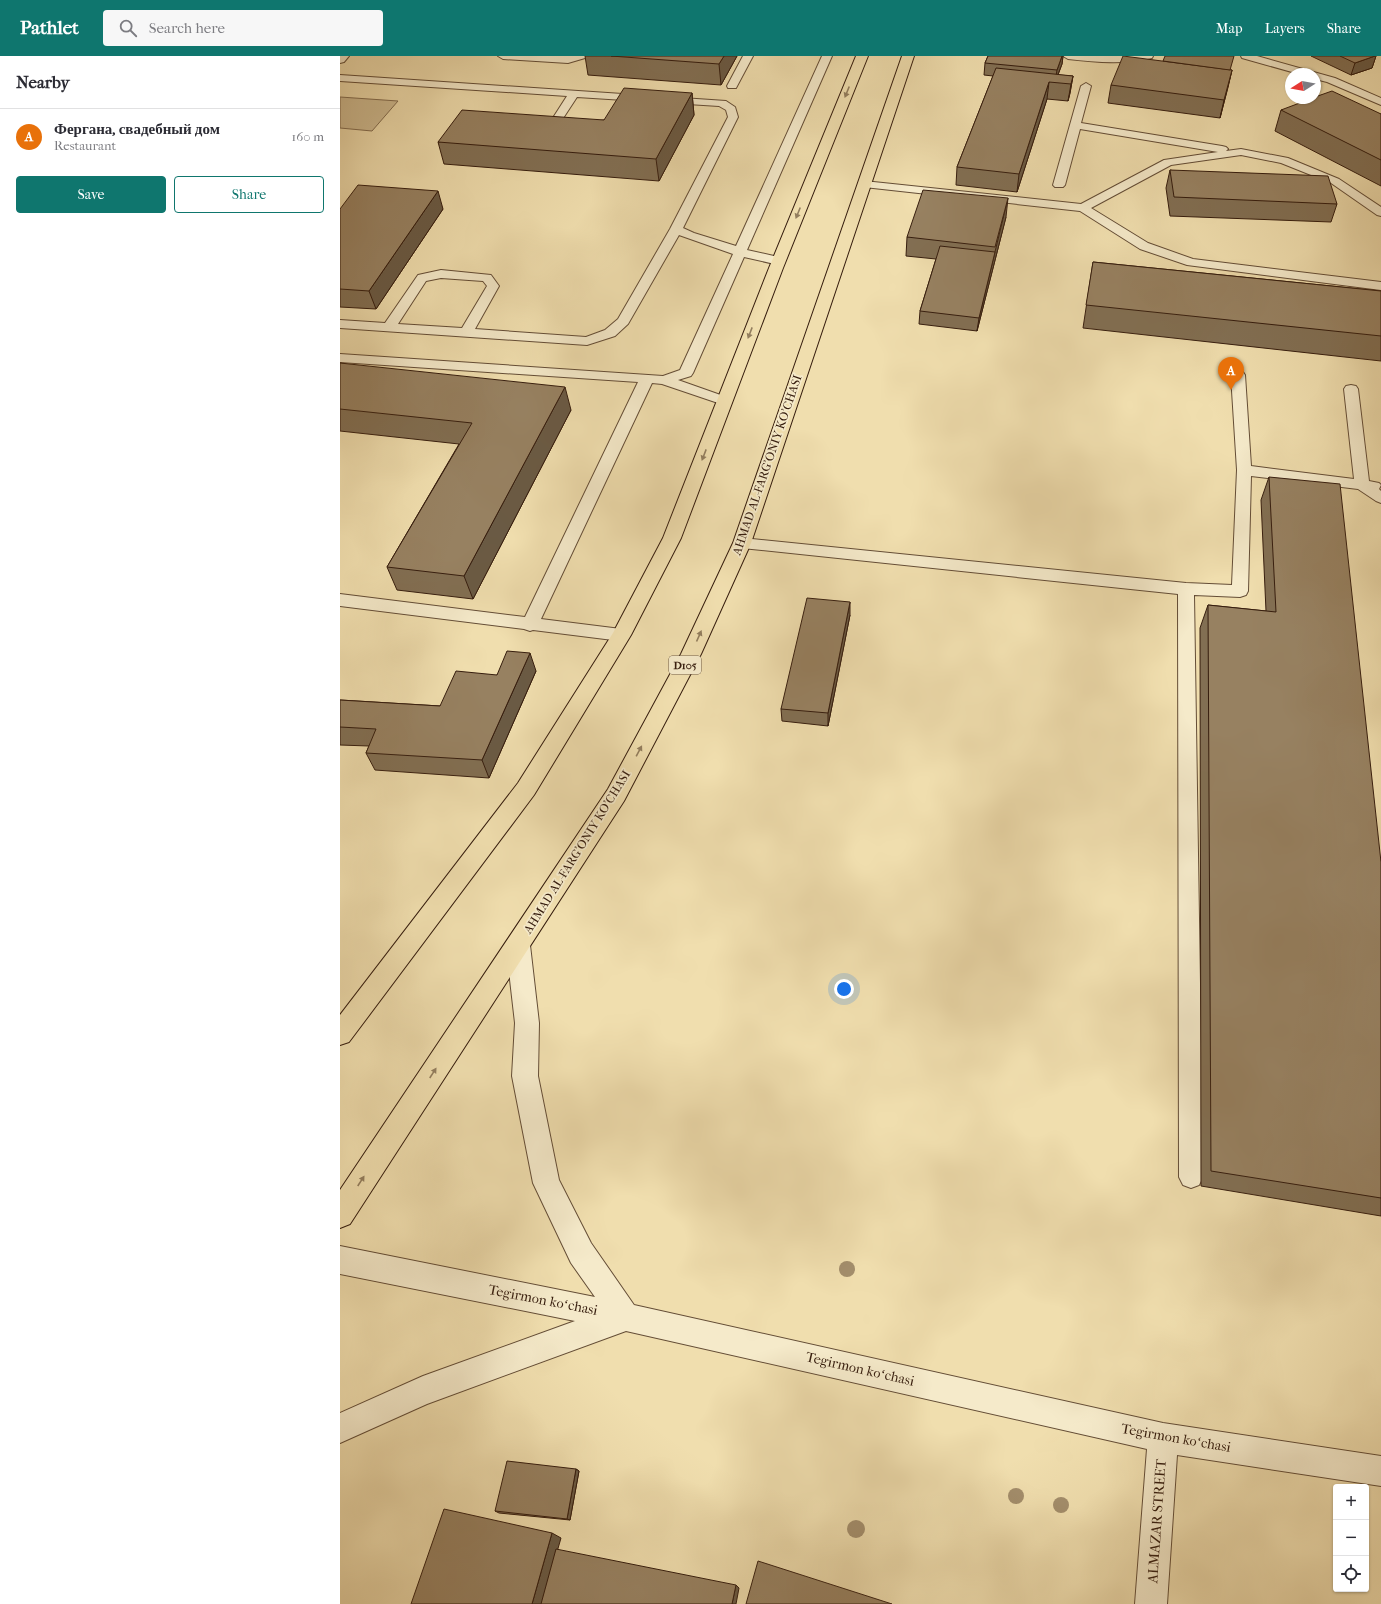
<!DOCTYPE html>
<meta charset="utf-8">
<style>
body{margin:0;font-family:"IM FELL French Canon",serif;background:#f7f7f7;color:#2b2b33}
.controls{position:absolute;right:12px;bottom:12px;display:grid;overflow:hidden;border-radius:4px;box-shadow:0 1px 3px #0004}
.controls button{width:36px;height:36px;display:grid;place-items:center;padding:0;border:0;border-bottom:1px solid #e1e1e2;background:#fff;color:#2b2b33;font:20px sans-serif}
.compass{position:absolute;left:945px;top:12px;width:36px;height:36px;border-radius:50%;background:#fff;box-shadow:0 1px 3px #0004;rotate:259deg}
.you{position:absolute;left:504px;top:933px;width:14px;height:14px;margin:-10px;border:3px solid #fff;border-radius:50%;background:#1a73e8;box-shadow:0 0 0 6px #1a73e833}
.badge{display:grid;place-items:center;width:26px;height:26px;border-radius:50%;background:#0f766e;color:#fff;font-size:13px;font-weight:700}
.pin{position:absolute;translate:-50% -33px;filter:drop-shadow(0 1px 2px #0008)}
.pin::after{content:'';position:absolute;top:21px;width:14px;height:12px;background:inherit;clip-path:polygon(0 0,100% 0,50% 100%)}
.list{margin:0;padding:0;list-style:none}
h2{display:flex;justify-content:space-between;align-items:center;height:52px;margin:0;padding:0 16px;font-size:17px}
h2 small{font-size:13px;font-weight:400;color:#7c7c81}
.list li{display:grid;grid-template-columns:26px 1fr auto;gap:12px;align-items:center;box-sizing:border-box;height:56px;padding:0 16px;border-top:1px solid #e1e1e2}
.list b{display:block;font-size:15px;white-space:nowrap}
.list p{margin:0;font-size:13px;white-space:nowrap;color:#7c7c81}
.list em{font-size:13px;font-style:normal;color:#7c7c81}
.actions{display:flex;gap:8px;padding:12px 16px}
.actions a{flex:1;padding:9px 0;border:1px solid #0f766e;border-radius:4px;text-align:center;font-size:14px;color:#0f766e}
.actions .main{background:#0f766e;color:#fff}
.icon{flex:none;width:22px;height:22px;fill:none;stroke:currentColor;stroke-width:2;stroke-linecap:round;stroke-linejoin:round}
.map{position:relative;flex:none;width:1041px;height:1548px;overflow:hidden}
header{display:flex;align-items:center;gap:24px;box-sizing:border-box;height:56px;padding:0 20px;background:#0f766e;color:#fff}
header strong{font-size:19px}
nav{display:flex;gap:22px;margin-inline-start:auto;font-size:14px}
.search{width:280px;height:36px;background:#f7f7f7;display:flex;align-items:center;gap:10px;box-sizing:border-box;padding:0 14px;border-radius:4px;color:#7c7c81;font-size:15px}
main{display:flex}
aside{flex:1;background:#fff}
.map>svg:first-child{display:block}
.green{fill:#d0bd93;stroke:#836d50}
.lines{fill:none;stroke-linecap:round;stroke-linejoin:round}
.lane-casing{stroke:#644d36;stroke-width:2}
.street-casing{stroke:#644d36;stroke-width:2}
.highway-casing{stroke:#361d0e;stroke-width:2}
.lane{fill:#f5eaca;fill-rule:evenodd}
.street{fill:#f5eaca;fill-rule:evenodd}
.highway{fill:#f0deae;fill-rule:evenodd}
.tree{fill:#a38e6c}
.wall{fill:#826f53;stroke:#361d0e}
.shaded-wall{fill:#6a5a44;stroke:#361d0e}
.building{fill:#978161;stroke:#361d0e}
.oneway{fill:#937e5e}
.labels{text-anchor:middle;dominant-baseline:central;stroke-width:3.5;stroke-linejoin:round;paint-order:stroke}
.shield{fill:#f5eaca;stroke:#6f5a46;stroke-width:1}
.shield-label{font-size:11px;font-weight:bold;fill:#361d0e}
.street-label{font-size:12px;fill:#361d0e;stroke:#f5eaca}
.near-street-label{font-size:14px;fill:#361d0e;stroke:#f5eaca}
</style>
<header>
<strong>Pathlet</strong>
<div class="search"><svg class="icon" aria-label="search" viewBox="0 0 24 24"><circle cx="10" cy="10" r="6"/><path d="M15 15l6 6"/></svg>Search here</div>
<nav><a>Map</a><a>Layers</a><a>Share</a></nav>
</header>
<main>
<aside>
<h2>Nearby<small></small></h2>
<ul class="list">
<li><span class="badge" style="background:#e8710a">A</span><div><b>Фергана, свадебный дом</b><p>Restaurant</p></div><em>160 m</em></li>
</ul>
<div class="actions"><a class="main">Save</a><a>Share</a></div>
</aside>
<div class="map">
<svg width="1041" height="1548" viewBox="0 0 1041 1548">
<rect width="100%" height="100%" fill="#f0deae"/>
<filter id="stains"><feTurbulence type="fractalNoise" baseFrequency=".005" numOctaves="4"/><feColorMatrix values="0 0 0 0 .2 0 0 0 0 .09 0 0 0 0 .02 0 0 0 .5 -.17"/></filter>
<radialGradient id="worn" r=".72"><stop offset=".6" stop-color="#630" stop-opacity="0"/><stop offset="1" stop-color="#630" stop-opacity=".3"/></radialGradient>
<path class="green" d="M0 41 58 45 32 75 0 72Z"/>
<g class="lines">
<g class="lane-casing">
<g id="lane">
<path d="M0 0H9L4 6 0 7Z"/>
<path d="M158 0H246L245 2 228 7 163 3Z"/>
<path d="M403 0H413L396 32H388L387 30Z"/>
<path d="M482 0H492L407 194 443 202 445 205 443 208 439 209 404 201 353 317 351 320 338 324 389 342 391 345 389 348 384 349 322 328 312 327 201 563 281 573 287 575 289 579 287 583 281 585 193 574 190 575 184 573 0 550V538L185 561 298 326 0 306V298L323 320 340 314 393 198 339 179 288 268 275 280 247 289 0 272V264L45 267 78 219 101 214 151 219 159 230 135 273 246 281 265 274 278 263 330 173 388 61 386 54 379 50 237 41 218 70 214 71 209 68 227 40 0 25V19L386 45 395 51 398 61 343 172 354 177 396 190ZM101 222 143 225 147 230 122 272 58 268 86 225Z"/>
<path d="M723 0H813L812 2C784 9 755 6 728 3Z"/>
<path d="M901 0H917L995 22 1041 42V49L987 26 975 23V18H959L902 2Z"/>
<path d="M746 27 751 30 741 67 882 90 886 91 888 93 886 95 901 93 948 102 999 123 1041 151V160L1037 159 991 127 941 107 901 99 831 109 751 152 808 187 853 203 1041 226V234L847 209 800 193 740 155 524 131 520 130 518 128 520 126 524 125 741 148 824 104 878 96 740 73 725 129 723 131H715L713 129 741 30Z"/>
<path d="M898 315 903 316 905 319 911 410 1014 423 1004 333 1006 330 1011 329 1016 330 1018 333 1029 425 1039 427 1041 429 1039 433 1041 435V447L1036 445 1018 433 911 420 908 535 906 539 900 541 854 539 863 1121 859 1129 851 1132 843 1129 839 1121 838 538 402 492 396 491 394 487 396 483 402 482 846 527 892 529 897 414 891 319 893 316Z"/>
</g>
</g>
<g class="street-casing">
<path id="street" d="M178 879 186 882 190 889 199 967 198 1020 219 1124 251 1187 294 1249 823 1367 1041 1400V1430L837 1399 827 1548H795L807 1393 286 1275 87 1348 0 1387V1357L83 1320 235 1265 0 1218V1190L255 1241 231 1207 193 1127 172 1020 175 967 166 889 170 882Z"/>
</g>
<g class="highway-casing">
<g id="highway">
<path d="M516 0H528L443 212 341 482 291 579 194 739 9 986 0 989V959L178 727 273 577 323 482 429 212Z"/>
<path d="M562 0H574L411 487 361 598 284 745 10 1168 0 1172V1134L268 733 341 598 393 487Z"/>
</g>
</g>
<use href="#lane" class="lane"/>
<use href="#street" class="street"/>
<use href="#highway" class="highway"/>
</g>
<g class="tree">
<circle cx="507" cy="1213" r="8"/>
<circle cx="676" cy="1440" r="8"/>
<circle cx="721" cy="1449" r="8"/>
<circle cx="516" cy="1473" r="9"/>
</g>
<g class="wall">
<path d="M245 0H397L381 29 248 19Z"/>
<path d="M648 0H723L722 8 718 19 733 20 730 37 728 45 707 43 677 136 616 129 617 111 653 20 644 19 645 7Z"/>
<path d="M971 0H1036L1032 12 1011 19Z"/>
<path d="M891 14H892L888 31 880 62 768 47 771 29Z"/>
<path d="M352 37 354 59 319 125 104 108 98 86 264 64Z"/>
<path d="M941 54 1041 58V130L935 75Z"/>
<path d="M830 114 997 148 991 166 830 160 826 132Z"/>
<path d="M0 153H103L36 253 0 251Z"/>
<path d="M666 161 637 275 579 268 580 255 596 203 566 200 567 181Z"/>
<path d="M753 206 1041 235V305L743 272Z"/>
<path d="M0 307 231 354 133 543 57 534 47 511 119 388 0 375Z"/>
<path d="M929 421 1041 806V1160L861 1130 860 572 868 549 926 555 921 444Z"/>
<path d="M510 559 488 670 442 665 441 653Z"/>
<path d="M196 615 149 722 35 714 26 697 29 690 0 689V644L100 650 157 619Z"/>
<path d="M236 1413 239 1415 230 1464 159 1457 155 1455Z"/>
</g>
<g class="shaded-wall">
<path d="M384 0H397L381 29 379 8Z"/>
<path d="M722 0H723L722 8 715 26 717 14Z"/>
<path d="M1035 0H1036L1032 12 1011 19 1015 7Z"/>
<path d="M892 14 888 31 880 62 884 44Z"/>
<path d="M733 20 730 37 728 45 731 28Z"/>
<path d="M709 26 707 43 677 136 679 118Z"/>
<path d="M352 37 354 59 319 125 316 103Z"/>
<path d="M98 135 103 153 36 253 29 235Z"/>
<path d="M668 142 666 161 637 275 639 262Z"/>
<path d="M225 331 231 354 133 543 124 520Z"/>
<path d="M510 546V559L488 670V657Z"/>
<path d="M190 597 196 615 149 722 142 704Z"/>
<path d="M236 1413 239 1415 230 1464 227 1463Z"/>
<path d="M212 1477 221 1482 202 1548H192Z"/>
<path d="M396 1529 399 1532 396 1548H392Z"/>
</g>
<g class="building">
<path d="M271 0H384L379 8Z"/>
<path d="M648 0H722L717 14 645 7Z"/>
<path d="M783 0 892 14 884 44 771 29Z"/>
<path d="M825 0H894L890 14 823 5Z"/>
<path d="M1000 0H1035L1015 7Z"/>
<path d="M656 12 733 20 731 28 709 26 679 118 617 111Z"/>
<path d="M284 32 352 37 316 103 98 86 122 54 264 64Z"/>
<path d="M992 35 1041 58V104L941 54 973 42H975V41Z"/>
<path d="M830 114 988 120 997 148 834 141Z"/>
<path d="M18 129 98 135 29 235 0 233V153Z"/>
<path d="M583 134 668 142 655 191 567 181Z"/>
<path d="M600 190 655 196 639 262 580 255Z"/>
<path d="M753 206 1041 235V280L746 249Z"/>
<path d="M0 307 225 331 124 520 47 511 132 367 0 353Z"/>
<path d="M929 421 1000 428 1041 806V1142L871 1115 868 549 936 556Z"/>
<path d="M467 542 510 546 488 657 441 653Z"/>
<path d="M167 595 190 597 142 704 26 697 36 673 0 671V644L100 650 116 615 157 619Z"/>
<path d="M167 1405 236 1413 227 1463 155 1455Z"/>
<path d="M104 1453 212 1477 192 1548H71Z"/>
<path d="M216 1493 396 1529 392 1548H201Z"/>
<path d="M418 1505 552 1548H406Z"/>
</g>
<defs><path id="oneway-solid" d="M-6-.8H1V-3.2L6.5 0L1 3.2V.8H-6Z"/></defs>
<g class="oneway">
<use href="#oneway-solid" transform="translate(507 36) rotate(112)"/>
<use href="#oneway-solid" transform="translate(458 157) rotate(112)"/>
<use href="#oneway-solid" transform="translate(410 277) rotate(111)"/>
<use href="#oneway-solid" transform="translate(364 399) rotate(111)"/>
<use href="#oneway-solid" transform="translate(359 580) rotate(-66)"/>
<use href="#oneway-solid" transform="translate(299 695) rotate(-62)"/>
<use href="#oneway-solid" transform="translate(93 1017) rotate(-57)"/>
<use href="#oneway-solid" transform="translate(21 1125) rotate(-57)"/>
</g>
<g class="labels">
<rect class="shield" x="329" y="600" width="32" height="18" rx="3"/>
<g class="shield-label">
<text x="345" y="609">D105</text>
</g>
<g class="street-label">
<text transform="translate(427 409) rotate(-71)">AHMAD AL-FARG'ONIY KO'CHASI</text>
<text transform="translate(237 796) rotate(-58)">AHMAD AL-FARG'ONIY KO'CHASI</text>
</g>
<g class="near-street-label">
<text transform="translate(203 1244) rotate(11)">Tegirmon koʻchasi</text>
<text transform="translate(520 1313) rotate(13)">Tegirmon koʻchasi</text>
<text transform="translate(836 1382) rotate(10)">Tegirmon koʻchasi</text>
<text transform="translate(817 1465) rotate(-86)">ALMAZAR STREET</text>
</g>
</g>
<rect width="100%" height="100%" filter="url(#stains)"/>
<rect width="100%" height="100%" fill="url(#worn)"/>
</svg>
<div class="controls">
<button>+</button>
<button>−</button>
<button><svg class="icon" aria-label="locate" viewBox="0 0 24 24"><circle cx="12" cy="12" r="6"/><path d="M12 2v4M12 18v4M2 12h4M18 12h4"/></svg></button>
</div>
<svg class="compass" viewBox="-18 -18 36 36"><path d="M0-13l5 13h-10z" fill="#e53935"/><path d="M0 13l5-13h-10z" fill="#7c7c81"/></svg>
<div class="you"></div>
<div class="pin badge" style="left:891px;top:334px;background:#e8710a">A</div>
</div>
</main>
